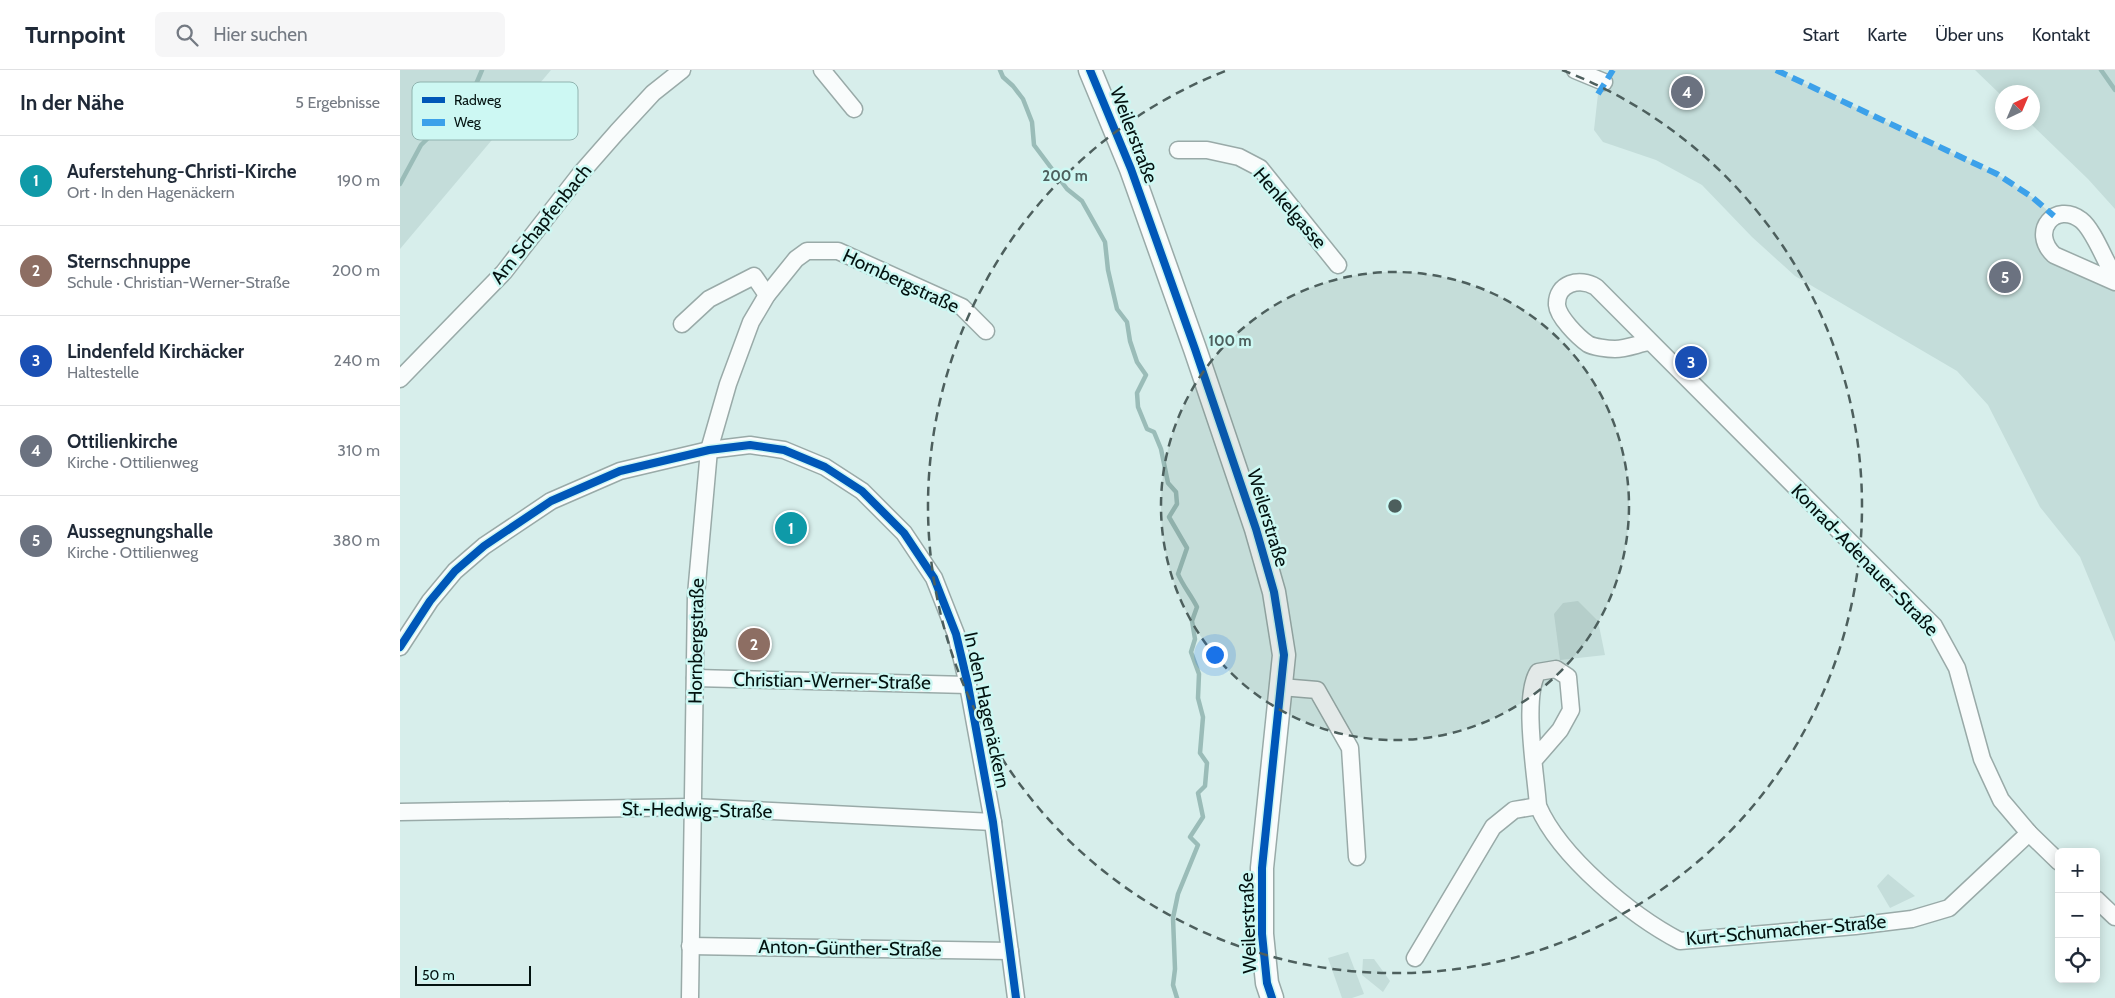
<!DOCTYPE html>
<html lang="de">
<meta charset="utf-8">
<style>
body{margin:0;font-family:Cabin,sans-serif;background:#f6f6f7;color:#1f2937}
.controls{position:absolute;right:15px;bottom:15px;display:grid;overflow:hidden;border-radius:8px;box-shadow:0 2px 12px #0003}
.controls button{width:45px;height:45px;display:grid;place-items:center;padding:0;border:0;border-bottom:1px solid #e0e1e3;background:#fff;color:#1f2937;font:25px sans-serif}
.compass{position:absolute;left:1595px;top:15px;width:45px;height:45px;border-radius:50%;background:#fff;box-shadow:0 2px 12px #0003;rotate:44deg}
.scale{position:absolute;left:15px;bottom:12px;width:116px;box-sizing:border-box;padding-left:5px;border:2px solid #031210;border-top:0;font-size:14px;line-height:18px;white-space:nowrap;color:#031210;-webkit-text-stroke:4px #cdf8f3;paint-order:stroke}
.you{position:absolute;left:814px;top:584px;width:18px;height:18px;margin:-12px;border:4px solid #fff;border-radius:50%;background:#1a73e8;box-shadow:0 0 0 8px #1a73e833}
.badge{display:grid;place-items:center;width:32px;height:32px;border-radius:50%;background:#b45309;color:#fff;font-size:16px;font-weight:700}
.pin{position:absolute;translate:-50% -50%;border:2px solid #fff;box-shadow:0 1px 5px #0006}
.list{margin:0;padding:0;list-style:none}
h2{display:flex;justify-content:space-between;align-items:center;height:65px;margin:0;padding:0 20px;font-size:21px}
h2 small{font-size:16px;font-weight:400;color:#747a83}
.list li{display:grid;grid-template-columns:32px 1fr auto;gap:15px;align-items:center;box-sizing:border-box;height:90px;padding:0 20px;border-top:1px solid #e0e1e3}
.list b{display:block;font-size:19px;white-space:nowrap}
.list p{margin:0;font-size:16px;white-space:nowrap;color:#747a83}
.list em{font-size:16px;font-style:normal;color:#747a83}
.icon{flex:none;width:28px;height:28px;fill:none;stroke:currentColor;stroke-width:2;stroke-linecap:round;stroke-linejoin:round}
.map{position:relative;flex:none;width:1715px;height:928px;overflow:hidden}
header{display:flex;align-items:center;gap:30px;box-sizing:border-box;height:70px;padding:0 25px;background:#fff;border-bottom:1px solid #e0e1e3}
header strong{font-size:24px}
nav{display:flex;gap:28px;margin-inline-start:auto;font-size:18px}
.search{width:350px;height:45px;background:#f6f6f7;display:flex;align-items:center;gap:12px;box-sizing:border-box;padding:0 18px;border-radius:8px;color:#747a83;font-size:19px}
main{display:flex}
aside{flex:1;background:#fff}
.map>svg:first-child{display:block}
.green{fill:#c4ddda}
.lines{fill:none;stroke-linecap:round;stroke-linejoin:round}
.stream{stroke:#9abcb8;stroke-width:4.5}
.minor-casing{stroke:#99aaa8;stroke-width:19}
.secondary-casing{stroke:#99aaa8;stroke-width:25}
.minor{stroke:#f9fcfc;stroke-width:16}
.secondary{stroke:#f9fcfc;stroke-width:22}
.quiet{stroke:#3ca1ea;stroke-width:6;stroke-dasharray:12 6;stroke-linecap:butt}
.cycleway-casing{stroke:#cdf8f3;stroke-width:11}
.cycleway{stroke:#0057b8;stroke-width:8}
.ring{fill:none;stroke:#4d5f5d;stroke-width:2.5;stroke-dasharray:9 6}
.labels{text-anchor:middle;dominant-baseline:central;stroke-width:5;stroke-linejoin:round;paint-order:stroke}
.street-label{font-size:19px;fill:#031210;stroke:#cdf8f3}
.key{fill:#cdf8f3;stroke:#90b3af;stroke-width:1}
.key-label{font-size:14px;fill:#031210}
.centre{fill:#4d5f5d;stroke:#cdf8f3;stroke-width:2.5}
.ring-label{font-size:15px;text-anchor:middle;font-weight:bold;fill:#4d5f5d;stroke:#cdf8f3;stroke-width:5;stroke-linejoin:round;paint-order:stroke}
</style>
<header>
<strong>Turnpoint</strong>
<div class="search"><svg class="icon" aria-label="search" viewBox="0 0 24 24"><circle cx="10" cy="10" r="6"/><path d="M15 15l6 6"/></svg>Hier suchen</div>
<nav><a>Start</a><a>Karte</a><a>Über uns</a><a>Kontakt</a></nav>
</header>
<main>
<aside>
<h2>In der Nähe<small>5 Ergebnisse</small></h2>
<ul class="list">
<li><span class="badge" style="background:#0f9aa8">1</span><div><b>Auferstehung-Christi-Kirche</b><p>Ort · In den Hagenäckern</p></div><em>190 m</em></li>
<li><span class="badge" style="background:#8d6e63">2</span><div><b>Sternschnuppe</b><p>Schule · Christian-Werner-Straße</p></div><em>200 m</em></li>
<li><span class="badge" style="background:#1a4fb4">3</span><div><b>Lindenfeld Kirchäcker</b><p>Haltestelle</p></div><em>240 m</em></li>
<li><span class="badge" style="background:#6b7280">4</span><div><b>Ottilienkirche</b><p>Kirche · Ottilienweg</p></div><em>310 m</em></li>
<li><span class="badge" style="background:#6b7280">5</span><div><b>Aussegnungshalle</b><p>Kirche · Ottilienweg</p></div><em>380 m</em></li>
</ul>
</aside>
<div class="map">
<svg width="1715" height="928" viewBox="0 0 1715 928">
<rect width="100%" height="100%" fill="#d7eeeb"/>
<g class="green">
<path d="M0 0H151L0 179Z"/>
<path d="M1213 0H1376L1597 104 1632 127 1654 146 1643 170 1715 212V572L1680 487 1640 437 1588 335 1557 301 1395 206 1352 167 1302 115 1256 90 1203 72 1194 60 1198 24Z"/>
<path d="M1575 0H1715V139L1688 109 1630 53 1632 52V22H1602V26Z"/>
<path d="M1178 531 1198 551 1205 585 1160 590 1154 544 1163 533Z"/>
<path d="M1488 804 1515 826 1490 838 1477 816Z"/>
<path d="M948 882 964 924 952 928H942L928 888Z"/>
<path d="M963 889H974L990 911 983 922 962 905Z"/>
</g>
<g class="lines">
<g class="stream">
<path d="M600 0 603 7 613 16 623 29 632 52 634 75 667 119 682 131 705 172 708 200 717 239 727 252 730 271 737 292 746 305 737 323 738 337 747 359 754 362 761 379 768 413 776 422 777 434 769 447 787 478 778 504C783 516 791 525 797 537L792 551 795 569 791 582 799 604 798 628 803 647 800 683 807 693 805 716 798 723 803 747 790 767 798 775 778 824 773 848 775 899 773 915 777 928"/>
<path d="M1701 0 1715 20"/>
<path d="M0 114 21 75 71 26 82 0"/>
</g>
<g class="minor-casing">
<g id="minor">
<path d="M422 0 454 39"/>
<path d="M1175 0 1204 12"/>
<path d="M778 80H807L839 87 860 98 938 195"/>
<path d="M1715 207C1705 192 1694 160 1681 150 1656 131 1629 161 1654 185L1715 212"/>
<path d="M282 254 309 229 354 206 367 225"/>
<path d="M1249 272C1238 274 1226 279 1215 279 1208 279 1193 277 1188 274 1178 267 1158 247 1157 235 1156 213 1180 207 1196 217L1534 556 1557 598 1582 689 1601 730 1629 763 1659 792"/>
<path d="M0 309 104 202 181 103 217 62 253 23 282 0"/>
<path d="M0 577 30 531 55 501 84 476 151 431 220 401 309 380 350 375 384 380 425 397 462 421 504 463 534 508 556 564 568 615 593 752 616 928"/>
<path d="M295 608 568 615"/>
<path d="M881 617 917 620 950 678 957 787"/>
<path d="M1134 690 1160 660 1171 640 1168 607 1156 599 1138 602C1122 627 1136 705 1138 736 1160 787 1232 846 1280 871L1455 856 1512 849 1549 838 1629 763"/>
<path d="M0 742 292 737 593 752"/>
<path d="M1696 829 1715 847"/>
<path d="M290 876 610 881"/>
<path d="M1015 888 1093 757 1114 740 1138 736"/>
<path d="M290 928 296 525 309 380 328 314 351 252 367 225 396 189 407 181H438L562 237 586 261"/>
</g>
</g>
<g class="secondary-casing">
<path id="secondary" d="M690 0 731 99 795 279 856 459 874 522 884 585 862 798V864L867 913 872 928"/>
</g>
<use href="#minor" class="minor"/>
<use href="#secondary" class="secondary"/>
<g class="quiet">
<path d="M1376 0 1597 104 1632 127 1654 146"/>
<path d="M1198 24 1213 0"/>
</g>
<g class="cycleway-casing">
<g id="cycleway">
<path d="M690 0 731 99 795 279 856 459 874 522 884 585 862 798V864L867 913 872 928"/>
<path d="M0 577 30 531 55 501 84 476 151 431 220 401 309 380 350 375 384 380 425 397 462 421 504 463 534 508 556 564 568 615 593 752 616 928"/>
</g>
</g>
<use href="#cycleway" class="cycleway"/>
</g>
<circle cx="995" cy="436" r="234" fill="#4d5f5d" fill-opacity=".12"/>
<g class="ring">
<circle cx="995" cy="436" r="234"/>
<path d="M1162 0A467 467 0 1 1 828 0"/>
</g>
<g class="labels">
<g class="street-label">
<text transform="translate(734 65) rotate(69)">Weilerstraße</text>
<text transform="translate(890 138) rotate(49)">Henkelgasse</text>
<text transform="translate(141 154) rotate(-51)">Am Schapfenbach</text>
<text transform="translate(501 211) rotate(25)">Hornbergstraße</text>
<text transform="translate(868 448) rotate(73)">Weilerstraße</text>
<text transform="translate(1465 490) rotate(46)">Konrad-Adenauer-Straße</text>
<text transform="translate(296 571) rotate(-89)">Hornbergstraße</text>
<text transform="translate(432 611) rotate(1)">Christian-Werner-Straße</text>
<text transform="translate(587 640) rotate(78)">In den Hagenäckern</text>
<text transform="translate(297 740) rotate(1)">St.-Hedwig-Straße</text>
<text transform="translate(848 853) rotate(-92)">Weilerstraße</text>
<text transform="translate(1386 860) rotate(-5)">Kurt-Schumacher-Straße</text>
<text transform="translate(450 878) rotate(1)">Anton-Günther-Straße</text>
</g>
</g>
<rect x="12" y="12" width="166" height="58" rx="8" class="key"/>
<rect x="22" y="27" width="23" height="6" fill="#0057b8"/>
<rect x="22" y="49" width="23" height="7" fill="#3ca1ea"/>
<g class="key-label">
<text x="54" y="35">Radweg</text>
<text x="54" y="57">Weg</text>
</g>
<circle cx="995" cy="436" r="8" class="centre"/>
<g class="ring-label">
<text x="665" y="111">200 m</text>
<text x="830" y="276">100 m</text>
</g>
</svg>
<div class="controls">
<button>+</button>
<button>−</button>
<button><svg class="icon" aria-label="locate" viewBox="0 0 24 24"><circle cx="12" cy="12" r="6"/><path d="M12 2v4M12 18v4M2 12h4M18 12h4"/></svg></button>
</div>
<svg class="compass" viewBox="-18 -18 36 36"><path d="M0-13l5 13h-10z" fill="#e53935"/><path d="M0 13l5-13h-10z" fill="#747a83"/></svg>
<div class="scale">50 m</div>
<div class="you"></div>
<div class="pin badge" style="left:391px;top:458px;background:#0f9aa8">1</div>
<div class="pin badge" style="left:354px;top:574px;background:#8d6e63">2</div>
<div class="pin badge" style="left:1291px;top:292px;background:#1a4fb4">3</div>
<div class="pin badge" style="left:1287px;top:22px;background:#6b7280">4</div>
<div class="pin badge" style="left:1605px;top:207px;background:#6b7280">5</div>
</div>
</main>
